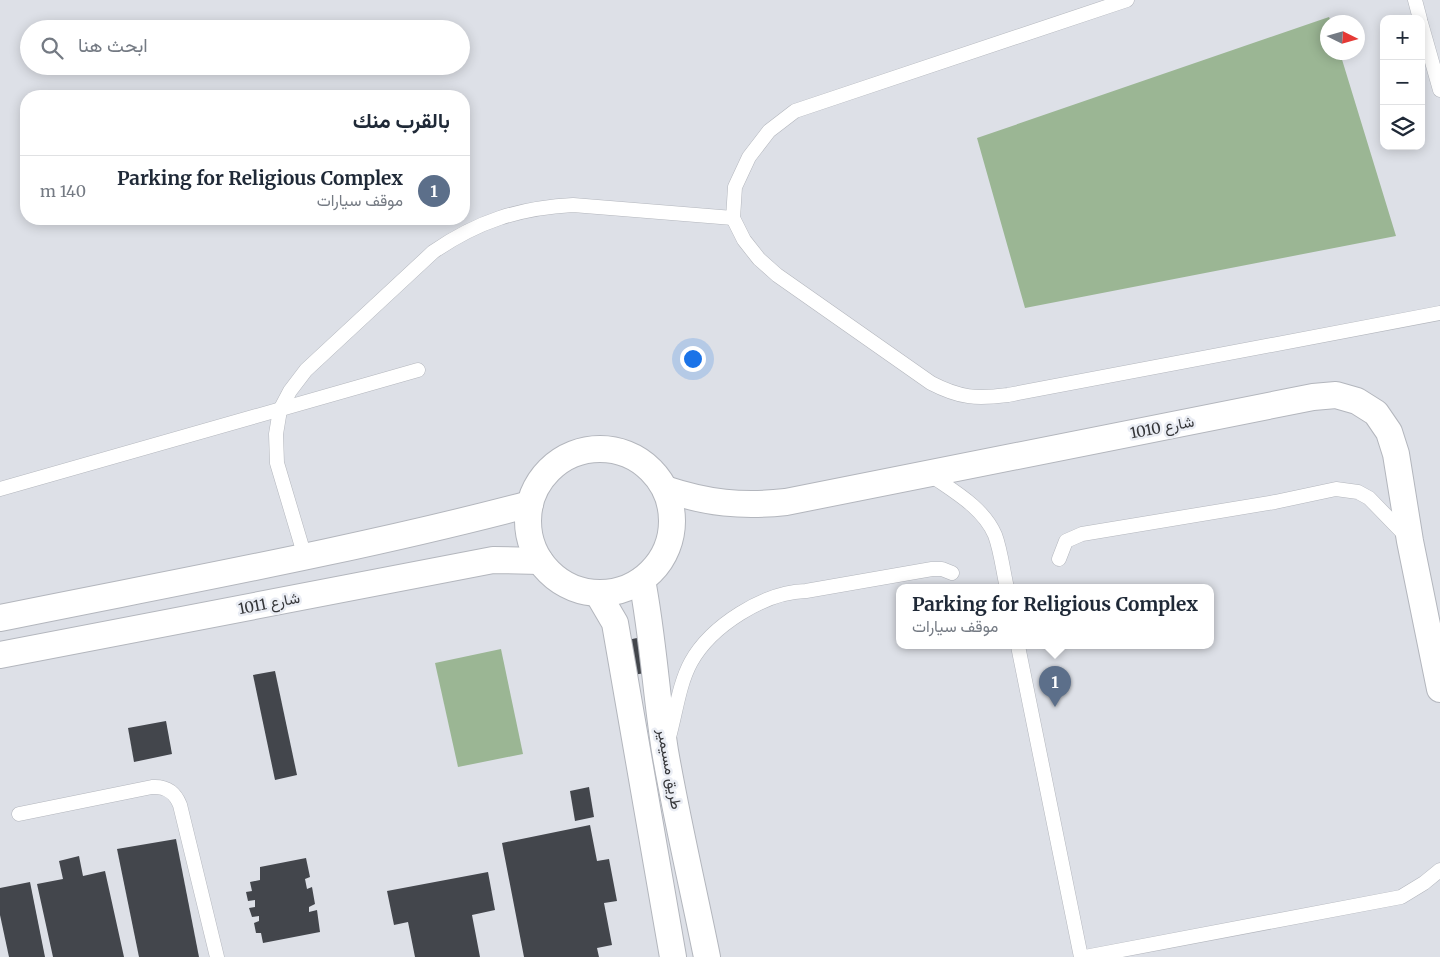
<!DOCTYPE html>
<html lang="ar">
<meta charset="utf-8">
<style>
body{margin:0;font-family:Merriweather,Vazirmatn,serif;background:#f6f6f7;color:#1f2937;direction:rtl}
.controls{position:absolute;right:15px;top:15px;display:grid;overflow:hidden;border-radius:10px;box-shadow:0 2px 12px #0003}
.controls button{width:45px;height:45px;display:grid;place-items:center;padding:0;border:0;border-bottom:1px solid #e0e1e3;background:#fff;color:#1f2937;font:25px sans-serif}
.compass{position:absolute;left:1320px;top:15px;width:45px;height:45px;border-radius:50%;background:#fff;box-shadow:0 2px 12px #0003;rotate:95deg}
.you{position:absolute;left:692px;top:358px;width:18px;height:18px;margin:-12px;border:4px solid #fff;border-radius:50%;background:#1a73e8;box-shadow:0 0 0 8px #1a73e833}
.badge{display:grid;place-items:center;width:32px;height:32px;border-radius:50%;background:#ea580c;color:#fff;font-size:16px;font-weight:700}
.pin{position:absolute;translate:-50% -41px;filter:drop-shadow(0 1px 2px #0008)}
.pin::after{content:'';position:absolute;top:26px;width:18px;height:15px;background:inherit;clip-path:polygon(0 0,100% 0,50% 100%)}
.popup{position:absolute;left:896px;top:584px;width:318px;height:65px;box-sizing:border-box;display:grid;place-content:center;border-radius:10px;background:#fff;filter:drop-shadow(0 1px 4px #0005);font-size:16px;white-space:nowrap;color:#747a83}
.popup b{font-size:19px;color:#1f2937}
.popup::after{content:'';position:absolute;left:50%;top:100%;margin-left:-10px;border:10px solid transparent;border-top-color:#fff}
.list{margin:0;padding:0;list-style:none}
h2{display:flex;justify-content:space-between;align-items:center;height:65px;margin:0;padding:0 20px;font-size:21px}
h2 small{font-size:16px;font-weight:400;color:#747a83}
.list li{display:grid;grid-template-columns:32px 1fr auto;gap:15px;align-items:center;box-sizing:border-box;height:70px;padding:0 20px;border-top:1px solid #e0e1e3}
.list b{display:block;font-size:19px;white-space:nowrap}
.list p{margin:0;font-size:16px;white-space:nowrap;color:#747a83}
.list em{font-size:16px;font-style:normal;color:#747a83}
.icon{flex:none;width:28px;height:28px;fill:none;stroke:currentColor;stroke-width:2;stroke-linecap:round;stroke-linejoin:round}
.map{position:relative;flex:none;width:1440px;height:957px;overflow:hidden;direction:ltr}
.search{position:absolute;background:#fff;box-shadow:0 2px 12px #0003;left:20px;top:20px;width:450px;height:55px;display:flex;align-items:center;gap:12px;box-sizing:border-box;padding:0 18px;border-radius:28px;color:#747a83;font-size:19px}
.panel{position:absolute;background:#fff;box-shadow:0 2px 12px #0003;left:20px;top:90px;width:450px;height:135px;border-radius:20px;direction:rtl}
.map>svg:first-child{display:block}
.green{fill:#9bb694}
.building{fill:#43464c}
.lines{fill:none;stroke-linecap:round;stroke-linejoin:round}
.lane-casing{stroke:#b3b6bd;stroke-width:15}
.street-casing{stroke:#b3b6bd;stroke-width:28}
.lane{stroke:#fff;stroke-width:14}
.street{stroke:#fff;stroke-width:26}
.labels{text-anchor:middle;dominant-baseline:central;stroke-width:5;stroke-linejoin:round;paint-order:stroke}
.street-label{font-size:15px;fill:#353639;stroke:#eaedf4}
</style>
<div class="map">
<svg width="1440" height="957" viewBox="0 0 1440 957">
<rect width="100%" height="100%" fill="#dde0e7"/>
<g class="green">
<path d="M1329 17 1331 22H1328V52L1340 53 1396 236 1025 308 977 138Z"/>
<path d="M501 649 523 754 458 767 435 663Z"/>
</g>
<g class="building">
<path d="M637 638 645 673 615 678 608 644Z"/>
<path d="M275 671 297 775 275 780 253 675Z"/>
<path d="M166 721 172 754 134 762 128 728Z"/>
<path d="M589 787 594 817 575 821 570 791Z"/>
<path d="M590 825 597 861 609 859 617 901 604 903 612 945 597 948 599 957H524L502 843Z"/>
<path d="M176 839 199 957H139L117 849Z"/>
<path d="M79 856 83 876 105 871 124 957H53L37 884 63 879 59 861Z"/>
<path d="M306 858 310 877 305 879 307 889 312 887 315 904 309 907V912L317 910 320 932 263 943 261 933H256L254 923 259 921V916L252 917 249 908 255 907V900L248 901 246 892 252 891 250 882 260 880V867Z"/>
<path d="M488 872 495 910 472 915 480 957H415L408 922 394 925 387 891Z"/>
<path d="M30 882 45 957H9L0 915V888Z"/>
</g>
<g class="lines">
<g class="lane-casing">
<g id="lane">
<path d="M1127 0 795 111 769 131 749 157 735 187 733 218 744 240 759 259 777 275 931 383C960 398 976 399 1008 395L1440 313"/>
<path d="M1415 0 1420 19"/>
<path d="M1421 23 1440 90"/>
<path d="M929 474C953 491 983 507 995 535 1001 551 1003 571 1007 588"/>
<path d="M0 489 418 370"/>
<path d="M305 557 277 463 276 434 280 410 290 391 306 370 433 252C478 221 519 208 573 205L733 218"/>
<path d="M1059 559 1066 541 1082 534 1275 502 1336 489 1358 492 1369 498 1406 536"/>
<path d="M1018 646 1081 957"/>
<path d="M669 737C676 712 679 684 691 662 711 626 764 592 806 591L932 569H942L952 573"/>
<path d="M19 814 152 787C166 786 175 792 180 805L217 957"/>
<path d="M1085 957 1401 897 1424 883 1440 870"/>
</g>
</g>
<g class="street-casing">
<g id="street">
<circle cx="600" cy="521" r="72"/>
<path d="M665 489C707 503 742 507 786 502L1313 397 1336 395 1357 401 1376 413 1389 432 1396 454 1410 541 1440 689"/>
<path d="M642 580C653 637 656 694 665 751 677 820 693 888 707 957"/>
<path d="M598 594 615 623 673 957"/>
<path d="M0 618C177 582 356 550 530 504"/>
<path d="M0 655 493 560 540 561"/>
</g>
</g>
<use href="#lane" class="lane"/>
<use href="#street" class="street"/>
</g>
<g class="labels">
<g class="street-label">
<text transform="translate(1162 427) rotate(-11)">شارع 1010</text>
<text transform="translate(269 603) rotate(-11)">شارع 1011</text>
<text transform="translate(670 769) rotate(80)">طريق مسيمير</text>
</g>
</g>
</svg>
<div class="controls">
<button>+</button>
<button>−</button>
<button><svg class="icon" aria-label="layers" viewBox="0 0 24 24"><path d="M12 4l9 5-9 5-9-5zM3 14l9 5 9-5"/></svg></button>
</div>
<svg class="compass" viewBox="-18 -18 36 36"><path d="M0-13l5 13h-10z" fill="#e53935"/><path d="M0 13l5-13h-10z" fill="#747a83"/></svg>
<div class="you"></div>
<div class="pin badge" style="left:1055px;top:707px;background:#5c6f8a">1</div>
<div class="popup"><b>Parking for Religious Complex</b>موقف سيارات</div>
<div class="search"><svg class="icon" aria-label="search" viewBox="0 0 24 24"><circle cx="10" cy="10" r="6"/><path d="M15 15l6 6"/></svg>ابحث هنا</div>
<section class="panel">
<h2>بالقرب منك<small></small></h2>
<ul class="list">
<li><span class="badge" style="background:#5c6f8a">1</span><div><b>Parking for Religious Complex</b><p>موقف سيارات</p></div><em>140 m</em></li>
</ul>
</section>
</div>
